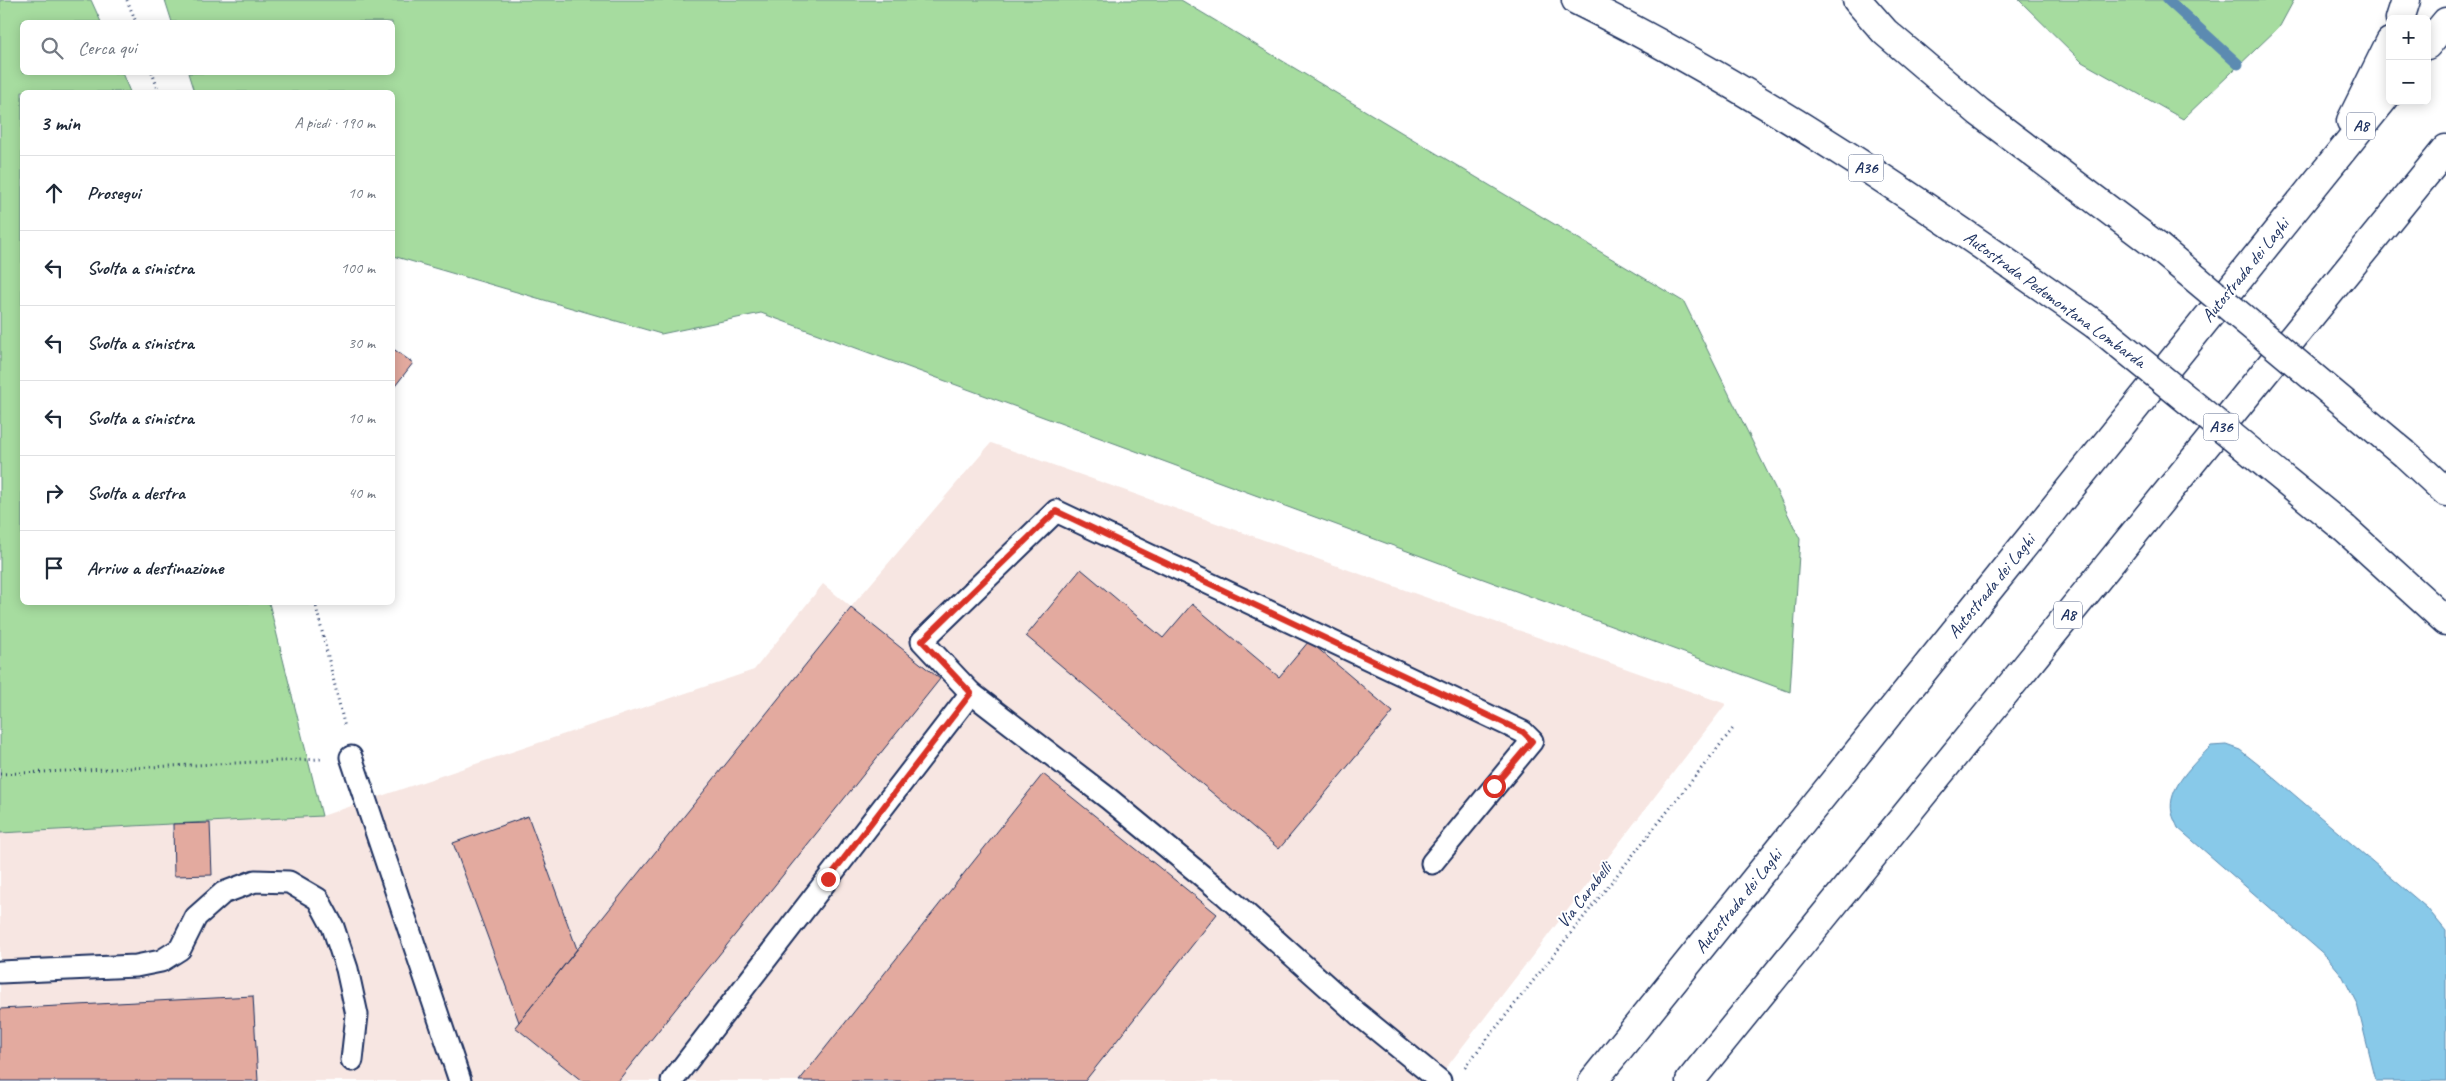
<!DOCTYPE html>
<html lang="it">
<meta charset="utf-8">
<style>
body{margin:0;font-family:Caveat,sans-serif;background:#f6f6f7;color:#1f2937}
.controls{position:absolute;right:15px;top:15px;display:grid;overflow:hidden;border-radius:8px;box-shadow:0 2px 12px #0003}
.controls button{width:45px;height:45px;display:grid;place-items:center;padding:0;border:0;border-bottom:1px solid #e0e1e3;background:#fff;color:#1f2937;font:25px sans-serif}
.stop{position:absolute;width:15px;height:15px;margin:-11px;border:4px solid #d93025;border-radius:50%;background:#fff}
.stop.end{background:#d93025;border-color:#fff;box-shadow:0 1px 5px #0008}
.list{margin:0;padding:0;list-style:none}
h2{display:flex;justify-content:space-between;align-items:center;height:65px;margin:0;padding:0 20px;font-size:21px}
h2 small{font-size:16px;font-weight:400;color:#747a83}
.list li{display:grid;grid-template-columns:32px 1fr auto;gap:15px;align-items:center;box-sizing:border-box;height:75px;padding:0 20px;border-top:1px solid #e0e1e3}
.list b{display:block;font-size:19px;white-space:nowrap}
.list em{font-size:16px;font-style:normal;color:#747a83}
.icon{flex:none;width:28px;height:28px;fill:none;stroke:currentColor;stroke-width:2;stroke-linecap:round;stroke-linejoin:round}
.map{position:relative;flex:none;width:2446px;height:1081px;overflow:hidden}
.search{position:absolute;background:#fff;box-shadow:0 2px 12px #0003;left:20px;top:20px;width:375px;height:55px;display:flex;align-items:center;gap:12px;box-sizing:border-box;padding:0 18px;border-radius:8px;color:#747a83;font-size:19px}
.panel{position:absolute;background:#fff;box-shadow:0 2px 12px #0003;left:20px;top:90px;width:375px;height:515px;border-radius:8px}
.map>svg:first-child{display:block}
.built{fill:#f7e6e2}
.green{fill:#a6dc9f;stroke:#60867e}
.water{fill:#88c9e9;stroke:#5c8bb1}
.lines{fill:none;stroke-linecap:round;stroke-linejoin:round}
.stream{stroke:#5c8bb1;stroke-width:11}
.building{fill:#e3aa9f;stroke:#1b2f5e}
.service-casing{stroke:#1b2f5e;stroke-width:25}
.motorway-casing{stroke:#1b2f5e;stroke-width:31}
.path{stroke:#1b2f5e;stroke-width:3;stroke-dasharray:1 4;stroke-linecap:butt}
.service{stroke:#fff;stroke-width:21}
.motorway{stroke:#fff;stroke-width:28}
.motorway-bridge-casing{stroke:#1b2f5e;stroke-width:31;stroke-linecap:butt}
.motorway-bridge{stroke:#fff;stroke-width:28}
.route{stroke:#d93025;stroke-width:6}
.labels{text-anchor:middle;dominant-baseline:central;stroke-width:4;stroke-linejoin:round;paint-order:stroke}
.shield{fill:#fff;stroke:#5f6d8e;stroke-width:1}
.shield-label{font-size:16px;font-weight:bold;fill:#1b2f5e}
.street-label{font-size:18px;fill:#1b2f5e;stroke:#fff}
</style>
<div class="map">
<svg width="2446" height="1081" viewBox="0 0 2446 1081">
<rect width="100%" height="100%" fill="#fff"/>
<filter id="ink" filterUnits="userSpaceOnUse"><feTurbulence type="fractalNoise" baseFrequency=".02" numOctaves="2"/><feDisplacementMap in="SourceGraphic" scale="10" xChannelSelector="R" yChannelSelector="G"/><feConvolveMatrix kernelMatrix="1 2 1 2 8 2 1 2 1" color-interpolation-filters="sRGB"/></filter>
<g filter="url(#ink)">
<path class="built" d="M991 443 1726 704 1436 1081H0V833L322 816 754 670 823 584 851 607Z"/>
<g class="green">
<path d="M0 0H91L101 22H22V72L122 73 130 92H22V602L269 603 322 816 0 833Z"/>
<path d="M165 0H1181L1684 302 1800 539 1790 692 761 313 661 334 393 256 392 92H194L188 73 392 72V22H172Z"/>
<path d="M2019 0H2294L2280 26 2183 119 2082 62Z"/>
</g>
<path class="water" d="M2226 745 2240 750 2264 769 2427 908 2446 931V1081H2376L2357 1004 2342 975 2327 957 2178 828C2176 823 2173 818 2172 813 2166 788 2195 763 2211 746Z"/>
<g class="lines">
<path class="stream" d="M2168 0 2238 64"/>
</g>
<g class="building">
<path d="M392 348 413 363 392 390Z"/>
<path d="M1081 569 1163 638 1192 604 1279 677 1309 641 1393 712 1279 849 1026 636Z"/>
<path d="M851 608 940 679 618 1081H582L515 1027Z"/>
<path d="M1043 774 1217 914 1085 1081H799Z"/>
<path d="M528 816 577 949 519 1022 453 843Z"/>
<path d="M210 823 212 875 174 876 173 824Z"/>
<path d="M253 996 258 1081H0V1009Z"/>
</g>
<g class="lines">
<g class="service-casing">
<g id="service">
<path d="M971 693 922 641 1056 511 1523 732 1532 741 1432 863"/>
<path d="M351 757 460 1081"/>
<path d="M0 972 136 966 161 961 180 949 196 917 223 893 255 881 289 882 318 899 333 927 347 969 357 1015 352 1060"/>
<path d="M672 1081 971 693 1109 799 1224 894 1358 1014 1440 1081"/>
</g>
</g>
<g class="motorway-casing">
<g id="motorway">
<path d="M1576 0C1760 91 1929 207 2096 325"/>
<path d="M1857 0 1885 32 1979 112 2158 247"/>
<path d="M2400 19 2406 0"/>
<path d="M2427 45 2446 22"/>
<path d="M2351 121 2390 42"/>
<path d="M2405 454 2446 492"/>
<path d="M2345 529 2446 621"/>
<path d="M1593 1081 2390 91"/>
<path d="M1690 1081 2446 149"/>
</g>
</g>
<g class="path">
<path d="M127 0 136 22"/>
<path d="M152 72 159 92"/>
<path d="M315 602 345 728"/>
<path d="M0 774 322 759"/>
<path d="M1465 1067 1735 726"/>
</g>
<use href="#service" class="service"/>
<use href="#motorway" class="motorway"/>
<g class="motorway-bridge-casing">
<g id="motorway-bridge">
<path d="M2158 247 2405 454"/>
<path d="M2096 325 2345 529"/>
</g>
</g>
<use href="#motorway-bridge" class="motorway-bridge"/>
</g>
</g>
<g class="lines" filter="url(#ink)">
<path class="route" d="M828 879 971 693 922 641 1056 511 1523 732 1532 741 1494 786"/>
</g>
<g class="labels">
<g class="shield">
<rect x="2347" y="112.5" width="28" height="27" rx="4"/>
<rect x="1848.5" y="154.5" width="35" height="27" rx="4"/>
<rect x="2203.5" y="413.5" width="35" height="27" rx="4"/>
<rect x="2054" y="601.5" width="28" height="27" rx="4"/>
</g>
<g class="shield-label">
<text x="2361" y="126">A8</text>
<text x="1866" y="168">A36</text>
<text x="2221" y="427">A36</text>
<text x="2068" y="615">A8</text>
</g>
<g class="street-label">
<text transform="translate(2245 270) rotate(-51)">Autostrada dei Laghi</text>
<text transform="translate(2055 299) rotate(36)">Autostrada Pedemontana Lombarda</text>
<text transform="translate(1991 586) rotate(-51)">Autostrada dei Laghi</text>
<text transform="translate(1584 895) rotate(-52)">Via Carabelli</text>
<text transform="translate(1738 901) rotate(-51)">Autostrada dei Laghi</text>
</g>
</g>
</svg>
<div class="controls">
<button>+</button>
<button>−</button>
</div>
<div class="stop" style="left:1494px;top:786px"></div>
<div class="stop end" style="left:828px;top:879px"></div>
<div class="search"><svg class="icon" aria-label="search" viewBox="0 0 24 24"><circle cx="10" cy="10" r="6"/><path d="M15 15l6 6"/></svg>Cerca qui</div>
<section class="panel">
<h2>3 min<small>A piedi · 190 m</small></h2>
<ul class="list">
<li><svg class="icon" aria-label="ahead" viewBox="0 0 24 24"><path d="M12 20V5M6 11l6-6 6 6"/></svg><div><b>Prosegui</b></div><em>10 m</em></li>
<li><svg class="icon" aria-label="left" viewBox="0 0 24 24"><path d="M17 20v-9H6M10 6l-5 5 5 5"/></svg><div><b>Svolta a sinistra</b></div><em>100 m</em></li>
<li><svg class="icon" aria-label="left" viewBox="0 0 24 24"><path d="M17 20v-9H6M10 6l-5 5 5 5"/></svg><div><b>Svolta a sinistra</b></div><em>30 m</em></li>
<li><svg class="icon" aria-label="left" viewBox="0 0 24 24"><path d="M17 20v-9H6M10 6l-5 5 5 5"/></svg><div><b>Svolta a sinistra</b></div><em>10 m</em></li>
<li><svg class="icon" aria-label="right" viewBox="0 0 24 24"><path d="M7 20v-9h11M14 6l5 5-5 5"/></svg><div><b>Svolta a destra</b></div><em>40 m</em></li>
<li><svg class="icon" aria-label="arrive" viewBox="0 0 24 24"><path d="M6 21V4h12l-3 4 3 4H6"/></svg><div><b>Arrivo a destinazione</b></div></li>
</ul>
</section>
</div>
